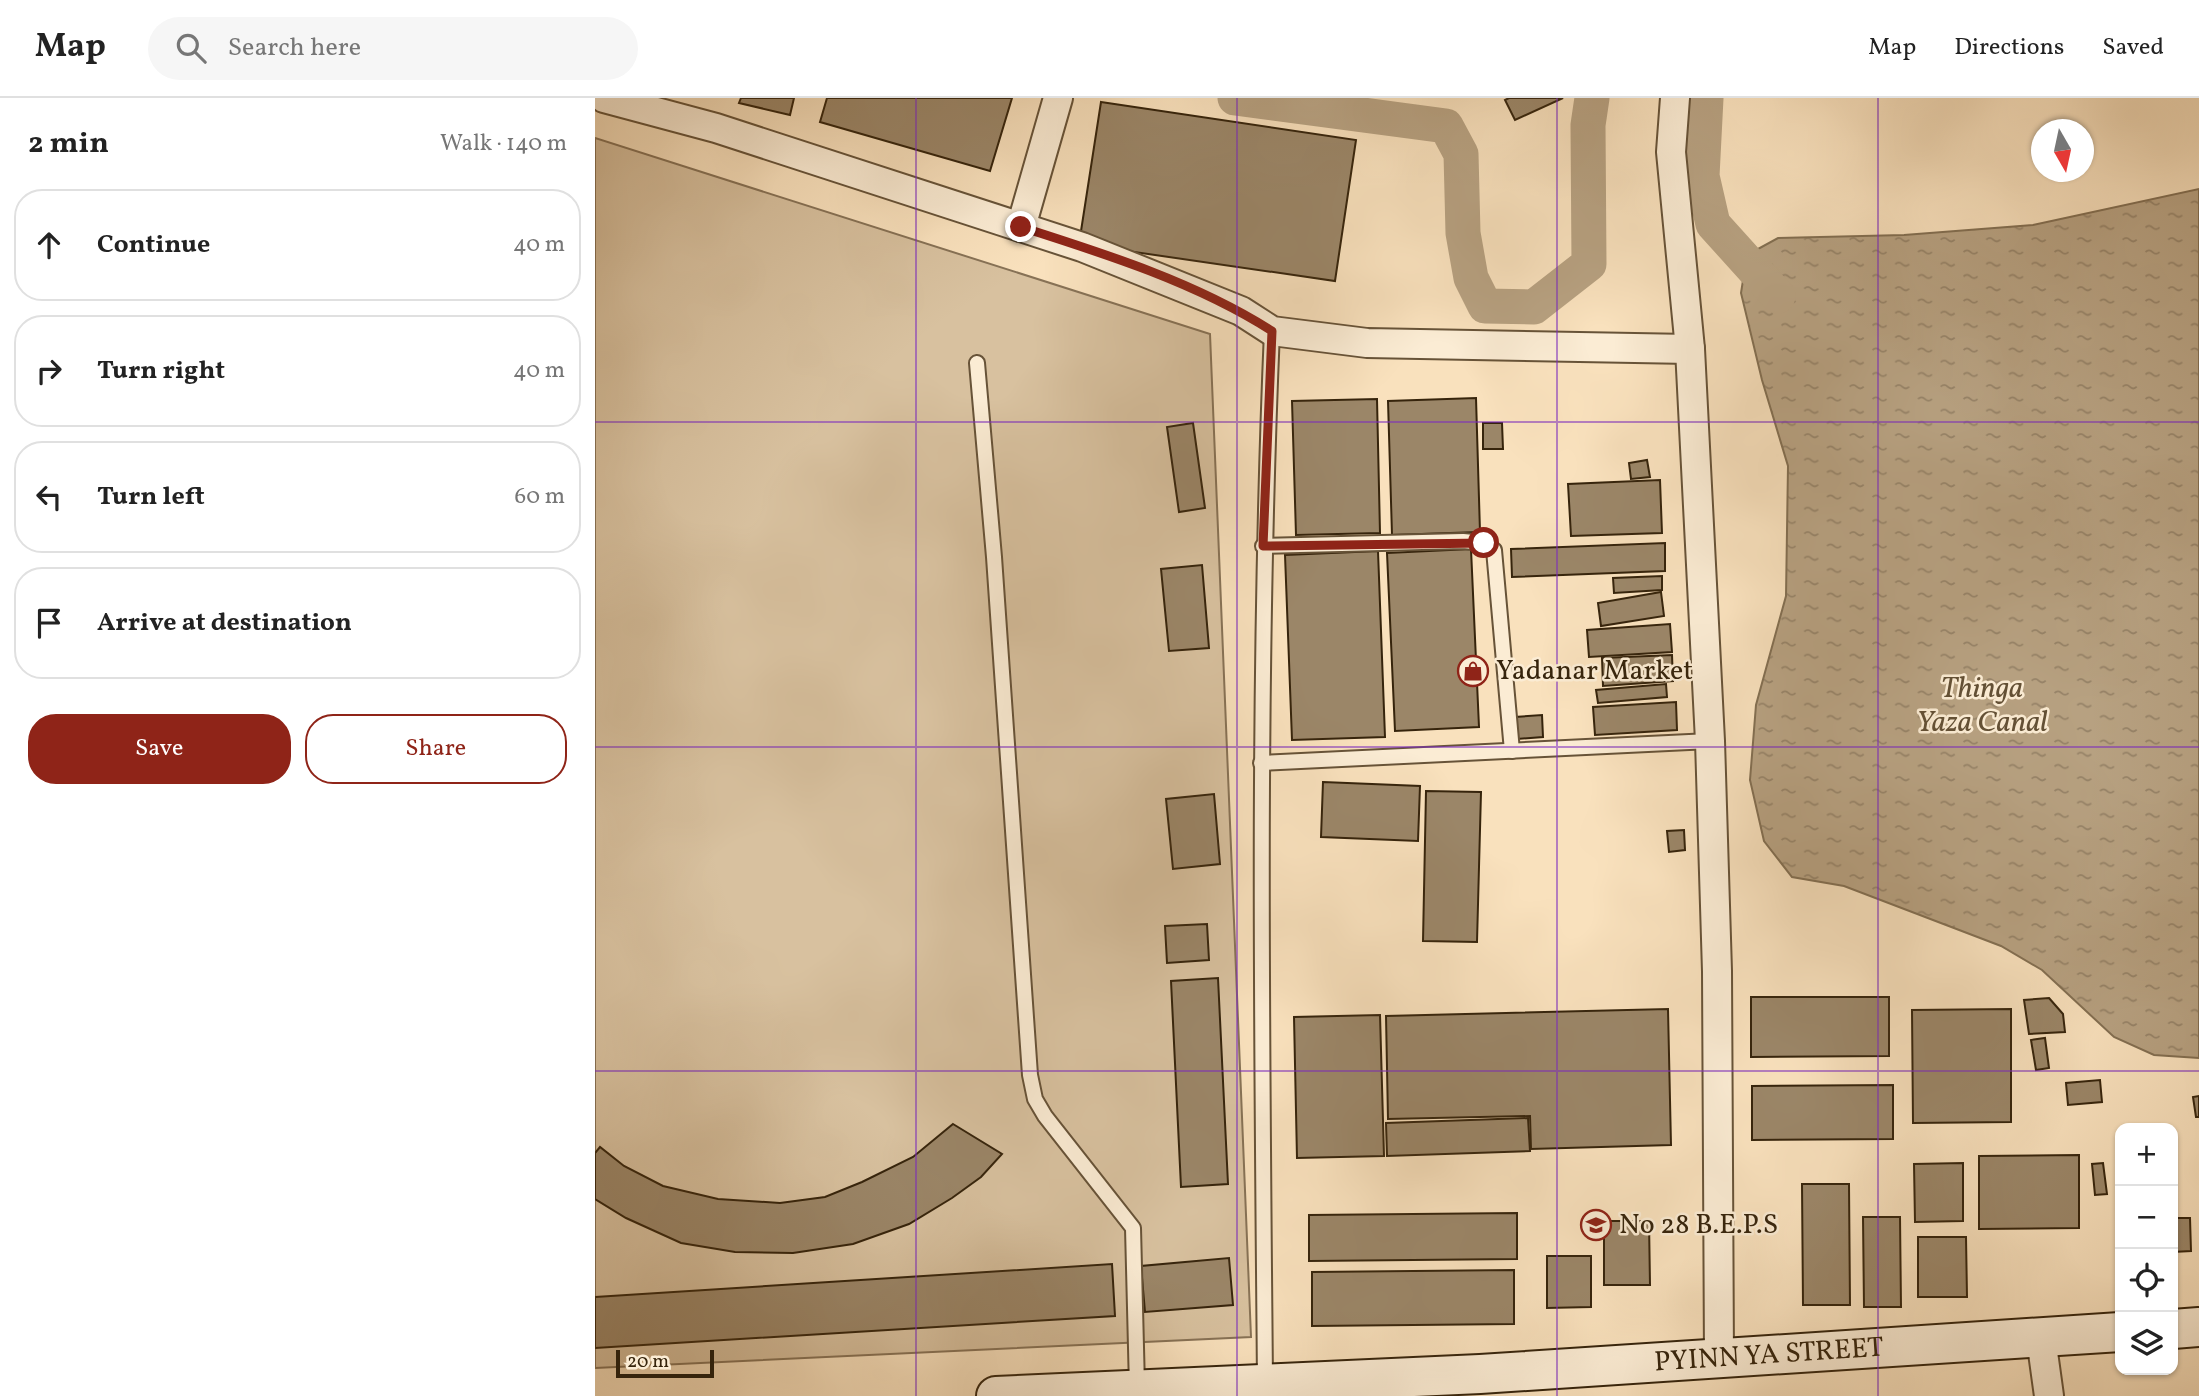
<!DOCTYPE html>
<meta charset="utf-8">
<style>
body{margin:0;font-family:Vollkorn,serif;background:#f6f6f6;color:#222}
.controls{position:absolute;right:21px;bottom:21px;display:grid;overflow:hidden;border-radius:14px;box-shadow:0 2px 5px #0004}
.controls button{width:63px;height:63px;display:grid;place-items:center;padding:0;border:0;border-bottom:2px solid #e0e0e0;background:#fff;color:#222;font:35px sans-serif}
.compass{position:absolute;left:1436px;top:21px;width:63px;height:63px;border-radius:50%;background:#fff;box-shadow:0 2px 5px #0004;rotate:171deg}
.scale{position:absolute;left:21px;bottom:18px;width:98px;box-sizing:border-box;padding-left:7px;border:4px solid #36240c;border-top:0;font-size:19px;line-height:24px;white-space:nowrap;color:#36240c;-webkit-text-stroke:5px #fbecd4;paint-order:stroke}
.stop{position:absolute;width:21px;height:21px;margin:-16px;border:5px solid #8f2418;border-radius:50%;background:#fff}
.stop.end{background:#8f2418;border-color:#fff;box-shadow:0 2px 7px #0008}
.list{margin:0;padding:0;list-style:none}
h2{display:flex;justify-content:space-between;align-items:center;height:91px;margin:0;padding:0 28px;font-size:30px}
h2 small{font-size:23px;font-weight:400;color:#767676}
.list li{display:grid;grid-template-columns:46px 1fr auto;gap:21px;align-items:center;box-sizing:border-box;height:112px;margin:0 14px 14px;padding:0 14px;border:2px solid #e0e0e0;border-radius:28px}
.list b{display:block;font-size:26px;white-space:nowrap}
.list em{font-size:23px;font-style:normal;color:#767676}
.actions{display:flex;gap:14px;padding:21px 28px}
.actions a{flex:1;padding:16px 0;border:2px solid #8f2418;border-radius:28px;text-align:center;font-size:24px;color:#8f2418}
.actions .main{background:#8f2418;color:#fff}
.icon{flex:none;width:38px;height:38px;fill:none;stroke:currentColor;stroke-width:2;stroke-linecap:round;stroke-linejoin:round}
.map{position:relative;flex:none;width:1604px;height:1298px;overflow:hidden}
header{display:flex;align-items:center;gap:42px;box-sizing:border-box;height:98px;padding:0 35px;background:#fff;border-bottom:2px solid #e0e0e0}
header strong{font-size:33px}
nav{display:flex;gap:38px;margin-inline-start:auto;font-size:24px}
.search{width:490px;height:63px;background:#f6f6f6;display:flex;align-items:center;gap:18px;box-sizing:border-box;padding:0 24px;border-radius:38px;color:#767676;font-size:26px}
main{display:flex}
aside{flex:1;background:#fff}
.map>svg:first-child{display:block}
.garden{fill:#d8c19f;stroke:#877256;stroke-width:2}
.water{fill:url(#water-ripples);stroke:#836f52;stroke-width:2}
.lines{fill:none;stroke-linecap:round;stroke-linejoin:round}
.canal{stroke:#b7a181;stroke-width:35}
.building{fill:#9b8668;stroke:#36240c;stroke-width:2}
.service-casing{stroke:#675338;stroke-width:18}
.minor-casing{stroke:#675338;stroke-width:32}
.secondary-casing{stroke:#36240c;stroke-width:42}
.service{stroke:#fbecd4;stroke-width:14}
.minor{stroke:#fbecd4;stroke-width:28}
.secondary{stroke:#fbecd4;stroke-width:38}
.route{stroke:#8f2418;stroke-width:9}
.grid{fill:none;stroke:#7b2cbf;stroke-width:2;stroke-opacity:0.55}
.labels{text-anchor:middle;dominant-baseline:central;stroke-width:5;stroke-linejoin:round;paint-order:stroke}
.poi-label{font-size:28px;fill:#36240c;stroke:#fbecd4;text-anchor:start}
.street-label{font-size:28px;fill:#36240c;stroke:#fbecd4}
.water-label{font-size:30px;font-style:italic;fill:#635035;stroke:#fbecd4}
</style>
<header>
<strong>Map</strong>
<div class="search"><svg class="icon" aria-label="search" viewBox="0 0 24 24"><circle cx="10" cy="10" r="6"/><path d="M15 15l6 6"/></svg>Search here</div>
<nav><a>Map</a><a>Directions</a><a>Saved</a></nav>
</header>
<main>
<aside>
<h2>2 min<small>Walk · 140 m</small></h2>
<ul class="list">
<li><svg class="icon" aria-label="ahead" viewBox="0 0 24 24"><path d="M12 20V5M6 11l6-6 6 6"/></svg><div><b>Continue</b></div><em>40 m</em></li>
<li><svg class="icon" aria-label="right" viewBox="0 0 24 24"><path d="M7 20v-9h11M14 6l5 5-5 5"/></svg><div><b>Turn right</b></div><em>40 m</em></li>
<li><svg class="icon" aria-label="left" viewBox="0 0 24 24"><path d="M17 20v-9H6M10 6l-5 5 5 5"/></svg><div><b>Turn left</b></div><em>60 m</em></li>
<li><svg class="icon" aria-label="arrive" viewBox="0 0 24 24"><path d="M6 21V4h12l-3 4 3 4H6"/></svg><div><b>Arrive at destination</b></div></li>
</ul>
<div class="actions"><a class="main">Save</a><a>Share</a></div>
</aside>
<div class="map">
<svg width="1604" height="1298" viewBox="0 0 1604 1298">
<defs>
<pattern id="water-ripples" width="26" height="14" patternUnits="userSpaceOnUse" patternTransform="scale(1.75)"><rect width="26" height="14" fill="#b7a181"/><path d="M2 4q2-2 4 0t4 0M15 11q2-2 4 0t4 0" fill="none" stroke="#968368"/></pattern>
</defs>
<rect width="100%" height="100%" fill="#f9e1bd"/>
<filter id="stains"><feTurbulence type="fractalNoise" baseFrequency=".00286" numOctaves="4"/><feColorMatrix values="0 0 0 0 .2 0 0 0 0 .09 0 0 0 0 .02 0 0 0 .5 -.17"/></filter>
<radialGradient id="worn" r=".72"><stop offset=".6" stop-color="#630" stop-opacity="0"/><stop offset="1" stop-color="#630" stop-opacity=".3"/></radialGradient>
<path class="garden" d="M0 40 615 236 656 1239 0 1270Z"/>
<path class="water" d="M1604 91V960L1559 957 1519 939 1447 872 1406 848 1249 788 1197 779 1169 743 1155 682 1161 607 1191 498 1193 368 1167 282 1146 195 1152 157 1183 140 1309 137 1438 127Z"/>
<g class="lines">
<g class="canal">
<path d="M640 0 851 28 866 56 868 135 876 180 890 208 939 209 994 166 993 27 997 0"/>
<path d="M1111 0 1107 78 1118 126 1183 198"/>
</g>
</g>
<g class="building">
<path d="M146 0H199L195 17 144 5Z"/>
<path d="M232 0H417L395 73 225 24Z"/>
<path d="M914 0H968L920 22 910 2Z"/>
<path d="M506 4 761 42 740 183 484 146Z"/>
<path d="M881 300 885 434 797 437 793 303Z"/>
<path d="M782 301 785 435 701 437 697 303Z"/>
<path d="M598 325 610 410 584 414 572 329Z"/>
<path d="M888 325H907L908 351H888Z"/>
<path d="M1052 362 1055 379 1036 381 1034 365Z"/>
<path d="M1065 382 1067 435 976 438 973 386Z"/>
<path d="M1070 445V473L917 479 916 451Z"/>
<path d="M876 451 884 629 800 633 792 455Z"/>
<path d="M783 453 790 639 697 642 690 457Z"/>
<path d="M607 467 614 550 574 553 566 471Z"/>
<path d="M1067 478V492L1019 495 1018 480Z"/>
<path d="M1066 494 1069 518 1006 528 1003 505Z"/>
<path d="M1075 526 1077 554 994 559 992 532Z"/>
<path d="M1077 557 1078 583 1008 588 1007 560Z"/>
<path d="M1071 586 1072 599 1003 605 1001 592Z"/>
<path d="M1081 604 1082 632 1000 637 998 609Z"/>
<path d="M947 617 948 639 922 641 920 619Z"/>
<path d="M728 684 825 688 823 743 726 739Z"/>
<path d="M831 693 886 694 882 844 828 843Z"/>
<path d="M619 696 625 766 578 771 571 701Z"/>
<path d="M1089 732 1090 752 1074 754 1072 733Z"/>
<path d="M612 826 614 862 572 865 570 828Z"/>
<path d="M623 880 633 1086 586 1089 576 883Z"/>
<path d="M1156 899H1294V958L1156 959Z"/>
<path d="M1454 900 1468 916 1470 934 1434 936 1429 902Z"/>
<path d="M1073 911 1076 1047 936 1051 935 1018 793 1021 791 918Z"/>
<path d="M1416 911V1024L1318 1025 1317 912Z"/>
<path d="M785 917 789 1058 702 1060 699 919Z"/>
<path d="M1450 940 1454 970 1441 972 1436 942Z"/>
<path d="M1505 982 1507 1004 1473 1007 1471 985Z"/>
<path d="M1298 987V1041L1157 1042V988Z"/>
<path d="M1604 998V1019H1601L1598 999Z"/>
<path d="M933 1020 935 1053 792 1058 791 1025Z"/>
<path d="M358 1026 407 1056 386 1079 357 1100 314 1126 258 1146 198 1155 140 1154 86 1145 31 1120 0 1101V1055L5 1049 29 1068 68 1088 123 1101 185 1105 230 1099 267 1084 318 1059Z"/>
<path d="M1484 1057V1130L1384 1131V1058Z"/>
<path d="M1368 1065V1123L1320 1124 1319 1066Z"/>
<path d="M1508 1065 1512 1096 1500 1097 1497 1066Z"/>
<path d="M1207 1086H1254L1255 1207H1208Z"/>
<path d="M922 1115V1161L714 1163V1117Z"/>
<path d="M1268 1119H1305L1306 1209H1269Z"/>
<path d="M1578 1120H1595L1596 1153 1578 1154Z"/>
<path d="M1009 1123H1054L1055 1187H1009Z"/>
<path d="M1323 1139H1371L1372 1199H1323Z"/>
<path d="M952 1158H996V1209L952 1210Z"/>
<path d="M634 1160 638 1207 550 1214 546 1168Z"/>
<path d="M517 1166 520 1218 0 1250V1199Z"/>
<path d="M919 1172V1226L717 1228V1174Z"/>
</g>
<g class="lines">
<g class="service-casing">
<g id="service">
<path d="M382 265 399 459 435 977 440 1001 450 1018 538 1130 542 1289"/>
<path d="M668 448 868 443 889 445 899 452 917 653"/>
<path d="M666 665 1115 643"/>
<path d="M670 1284C667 934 662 583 677 233"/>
</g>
</g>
<g class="minor-casing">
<g id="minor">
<path d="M9 0 121 30 487 149 646 213 677 233 772 245 1095 251"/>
<path d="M1080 0 1076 54 1095 251 1115 643 1122 873 1124 1261"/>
<path d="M426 129 463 0"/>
<path d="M1446 1240 1454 1298"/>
</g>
</g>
<g class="secondary-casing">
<g id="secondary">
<path d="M1578 1231 1604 1229"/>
<path id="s1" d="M401 1298 885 1276 1525 1234"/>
</g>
</g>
<use href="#service" class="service"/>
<use href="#minor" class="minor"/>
<use href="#secondary" class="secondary"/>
</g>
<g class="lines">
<path class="route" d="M426 129C511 156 602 185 677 233L668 448 889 445"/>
</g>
<path class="grid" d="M321 0V1298M642 0V1298M962 0V1298M1283 0V1298M0 324H1604M0 649H1604M0 973H1604"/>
<defs>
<g id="shop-ring" transform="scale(1.575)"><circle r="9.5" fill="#fbecd4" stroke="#8f2418" stroke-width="1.5"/><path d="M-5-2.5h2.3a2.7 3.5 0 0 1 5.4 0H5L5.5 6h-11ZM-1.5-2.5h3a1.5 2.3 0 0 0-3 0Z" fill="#8f2418"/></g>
<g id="school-ring" transform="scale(1.575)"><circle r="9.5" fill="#fbecd4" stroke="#8f2418" stroke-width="1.5"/><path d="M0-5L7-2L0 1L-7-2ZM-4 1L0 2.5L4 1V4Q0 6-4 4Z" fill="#8f2418"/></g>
</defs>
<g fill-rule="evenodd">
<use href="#shop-ring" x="878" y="573"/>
<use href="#school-ring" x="1001" y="1127"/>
</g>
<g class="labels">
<g class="poi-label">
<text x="901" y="573">Yadanar Market</text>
<text x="1024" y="1127">No 28 B.E.P.S</text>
</g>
<g class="street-label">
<text stroke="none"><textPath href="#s1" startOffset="774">PYINN YA STREET</textPath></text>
</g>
<g class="water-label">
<text x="1387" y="591">Thinga<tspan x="1387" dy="34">Yaza Canal</tspan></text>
</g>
</g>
<rect width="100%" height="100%" filter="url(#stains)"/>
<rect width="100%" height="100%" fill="url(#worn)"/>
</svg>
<div class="controls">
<button>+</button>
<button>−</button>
<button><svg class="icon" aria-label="locate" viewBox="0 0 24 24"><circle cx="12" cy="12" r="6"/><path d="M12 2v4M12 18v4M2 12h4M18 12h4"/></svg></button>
<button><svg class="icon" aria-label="layers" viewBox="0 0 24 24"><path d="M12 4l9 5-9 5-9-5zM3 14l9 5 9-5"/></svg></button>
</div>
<svg class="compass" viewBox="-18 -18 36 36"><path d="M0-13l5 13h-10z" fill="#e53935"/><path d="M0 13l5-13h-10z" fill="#767676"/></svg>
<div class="scale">20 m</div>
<div class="stop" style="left:889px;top:445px"></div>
<div class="stop end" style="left:426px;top:129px"></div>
</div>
</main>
